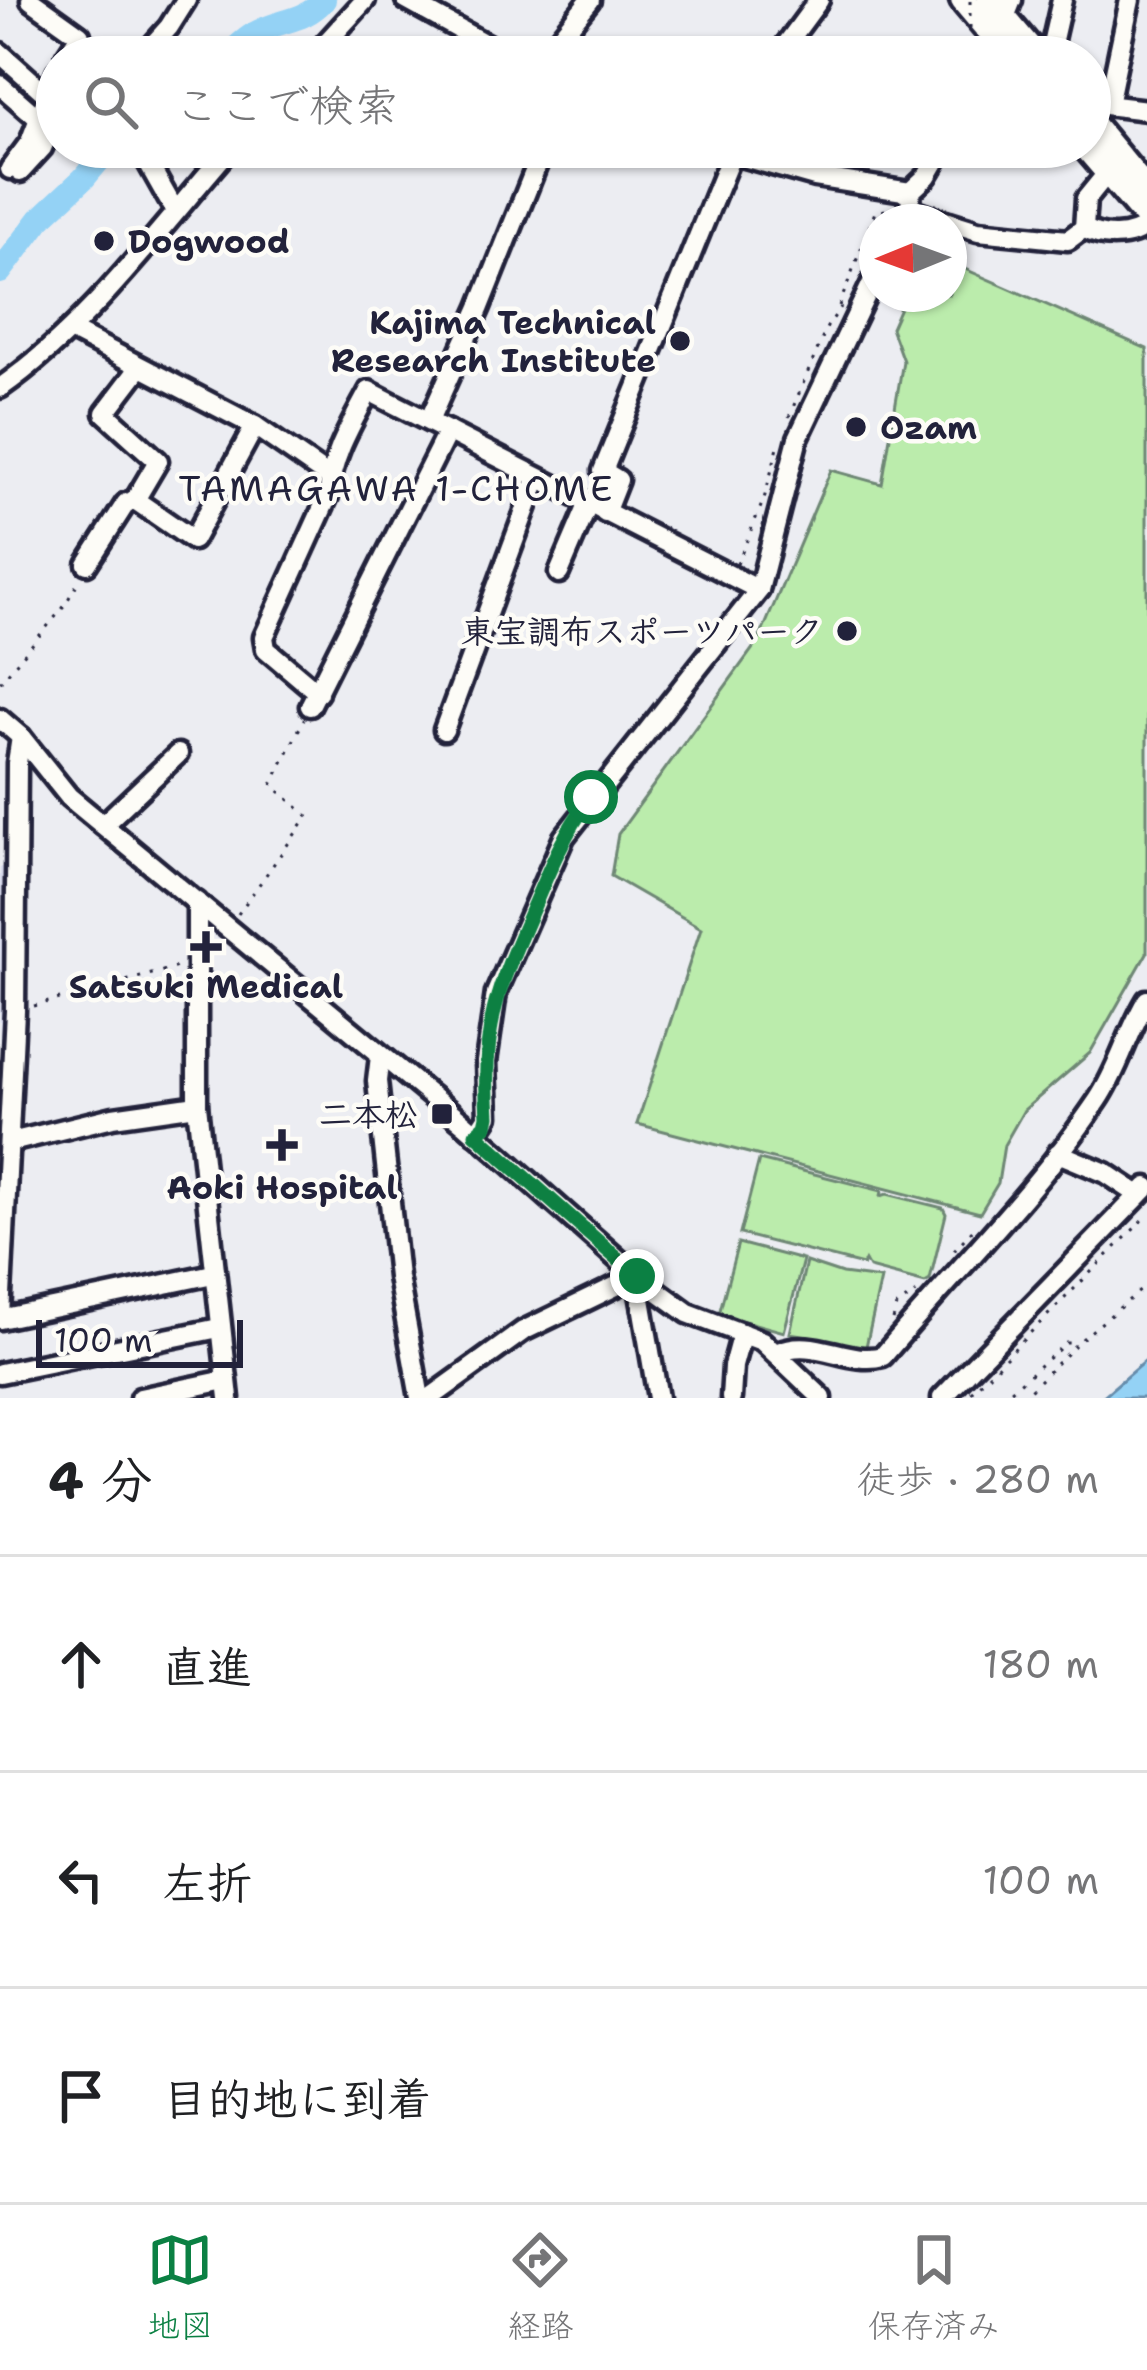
<!DOCTYPE html>
<html lang="ja">
<meta charset="utf-8">
<style>
body{margin:0;font-family:"Shantell Sans","Klee One",sans-serif;background:#f2f2f2;color:#202124}
.compass{position:absolute;left:859px;top:204px;width:108px;height:108px;border-radius:50%;background:#fff;box-shadow:0 3px 9px #0004;rotate:269deg}
.scale{position:absolute;left:36px;bottom:30px;width:207px;box-sizing:border-box;padding-left:12px;border:6px solid #22223b;border-top:0;font-size:33px;line-height:42px;white-space:nowrap;color:#22223b;-webkit-text-stroke:9px #fdfcf7;paint-order:stroke}
.stop{position:absolute;width:36px;height:36px;margin:-27px;border:9px solid #0b8043;border-radius:50%;background:#fff}
.stop.end{background:#0b8043;border-color:#fff;box-shadow:0 3px 12px #0008}
.list{margin:0;padding:0;list-style:none}
h2{display:flex;justify-content:space-between;align-items:center;height:156px;margin:0;padding:0 48px;font-size:51px}
h2 small{font-size:39px;font-weight:400;color:#757577}
.list li{display:grid;grid-template-columns:78px 1fr auto;gap:36px;align-items:center;box-sizing:border-box;height:216px;padding:0 48px;border-top:3px solid #e0e0e0}
.list b{display:block;font-size:45px;white-space:nowrap}
.list em{font-size:39px;font-style:normal;color:#757577}
.icon{flex:none;width:66px;height:66px;fill:none;stroke:currentColor;stroke-width:2;stroke-linecap:round;stroke-linejoin:round}
.map{position:relative;flex:none;width:1147px;height:1398px;overflow:hidden}
.search{position:absolute;background:#fff;box-shadow:0 3px 9px #0004;left:36px;right:36px;top:36px;height:132px;display:flex;align-items:center;gap:30px;box-sizing:border-box;padding:0 42px;border-radius:66px;color:#757577;font-size:45px}
.sheet{height:804px;background:#fff}
nav{display:flex;justify-content:space-around;align-items:center;box-sizing:border-box;height:168px;border-top:3px solid #e0e0e0;background:#fff;font-size:33px;color:#757577}
nav a{display:grid;justify-items:center;gap:6px}
nav .on{color:#0b8043}
.map>svg:first-child{display:block}
.built{fill:#d8daec}
.green{fill:#bbecac;stroke:#6e8774;stroke-width:3}
.water{fill:#94d2f5;stroke:#668cab;stroke-width:3}
.lines{fill:none;stroke-linecap:round;stroke-linejoin:round}
.river{stroke:#94d2f5;stroke-width:24}
.minor-casing{stroke:#22223b;stroke-width:27}
.major-casing{stroke:#22223b;stroke-width:33}
.path{stroke:#22223b;stroke-width:3;stroke-dasharray:3 9;stroke-linecap:butt}
.minor{stroke:#fdfcf7;stroke-width:18}
.major{stroke:#fdfcf7;stroke-width:24}
.path-bridge{stroke:#22223b;stroke-width:3;stroke-dasharray:3 9;stroke-linecap:butt}
.route{stroke:#0b8043;stroke-width:15}
.poi-dot{fill:#22223b;stroke:#fdfcf7;stroke-width:4.5}
.labels{text-anchor:middle;dominant-baseline:central;stroke-width:9;stroke-linejoin:round;paint-order:stroke}
.poi-label{font-size:33px;font-weight:bold;fill:#22223b;stroke:#fdfcf7;text-anchor:end}
.neighbourhood-label{font-size:36px;letter-spacing:3px;fill:#22223b;stroke:#fdfcf7}
</style>
<div class="map">
<svg width="1147" height="1398" viewBox="0 0 1147 1398">
<rect width="100%" height="100%" fill="#ecedf2"/>
<filter id="ink" filterUnits="userSpaceOnUse"><feTurbulence type="fractalNoise" baseFrequency=".00833" numOctaves="2"/><feDisplacementMap in="SourceGraphic" scale="24" xChannelSelector="R" yChannelSelector="G"/><feConvolveMatrix kernelMatrix="1 2 1 2 8 2 1 2 1" color-interpolation-filters="sRGB"/></filter>
<g filter="url(#ink)">
<path class="built" d="M13 866 0 1147V867Z"/>
<g class="green">
<path d="M949 262 1147 349V953L1090 1053 1024 1110 1004 1145 998 1183 980 1213 637 1124 701 928 611 876 618 834 759 640 831 470 882 484 903 361 891 328 906 294H949Z"/>
<path d="M759 1160 882 1191 881 1196 887 1194 943 1208 946 1214 930 1280 925 1283 869 1268 865 1261 863 1265 740 1234Z"/>
<path d="M738 1243 803 1260 784 1332 719 1314Z"/>
<path d="M806 1262 842 1274 881 1279 865 1351 826 1339 790 1333Z"/>
</g>
<path class="water" d="M1147 1359V1398H1101Z"/>
<g class="lines">
<g class="river">
<path d="M227 57C237 47 247 37 260 31 284 19 304 22 324 0"/>
<path d="M0 272 40 219 84 178 110 147"/>
</g>
<g class="minor-casing">
<g id="minor">
<path d="M31 0 80 35 66 57"/>
<path d="M406 0 509 57"/>
<path d="M0 53 46 94"/>
<path d="M142 57 169 27 186 0"/>
<path d="M313 57 365 0"/>
<path d="M544 57 590 0"/>
<path d="M777 57 819 0"/>
<path d="M989 57 1012 0"/>
<path d="M1049 57 1062 0"/>
<path d="M0 85 38 118"/>
<path d="M1108 105 1130 0"/>
<path d="M1090 107 1097 104 1147 110"/>
<path d="M139 147 175 211"/>
<path d="M708 147 815 177 910 192"/>
<path d="M10 169 30 142 57 72"/>
<path d="M20 172 42 148 57 114"/>
<path d="M1108 172 1086 199 1084 228C1101 239 1131 239 1147 225"/>
<path d="M911 209 948 222"/>
<path d="M904 222 911 209 910 192 927 176 944 147"/>
<path d="M949 222 978 231 1068 240 1084 228"/>
<path d="M70 330 255 426 330 478"/>
<path d="M140 367 105 413 158 461 135 500 193 540 255 426"/>
<path d="M0 388C91 324 158 230 231 147"/>
<path d="M429 421 480 307 544 147"/>
<path d="M605 513 618 480 603 471 731 156"/>
<path d="M87 564 126 503 135 500"/>
<path d="M559 573 588 505"/>
<path d="M318 693 266 649 264 637 329 494C331 457 352 423 369 391L759 590"/>
<path d="M310 706 448 431"/>
<path d="M0 719 21 737 69 797 465 1124 637 1276 688 1313 762 1341 822 1398"/>
<path d="M444 730 537 479"/>
<path d="M103 825 178 754"/>
<path d="M197 902V1105L229 1398"/>
<path d="M380 1056 377 1081 398 1277 420 1398"/>
<path d="M476 1134 488 1116 486 1062 496 993 564 837 759 590 798 438 877 272"/>
<path d="M11 1142 113 1117 197 1105"/>
<path d="M1058 1153 1106 1173 1139 1195"/>
<path d="M0 1316 15 1011 17 763 21 737"/>
<path d="M0 1319 213 1274"/>
<path d="M778 1352C814 1336 849 1366 883 1356 955 1271 1036 1192 1098 1100 1119 1069 1128 1031 1147 1000"/>
<path d="M0 1373 219 1328"/>
<path d="M140 1398 226 1380"/>
<path d="M430 1398 523 1331 637 1276 658 1398"/>
<path d="M731 1398 733 1366 742 1333"/>
<path d="M942 1398 1147 1187"/>
</g>
</g>
<g class="major-casing">
<g id="major">
<path d="M963 0 1011 57"/>
<path d="M989 0 1037 57"/>
<path d="M1090 122 1147 191"/>
<path d="M1086 147 1147 218"/>
</g>
</g>
<g class="path">
<path d="M970 57V41"/>
<path d="M869 257 877 242"/>
<path d="M839 306 875 212 891 209"/>
<path d="M789 417 827 327 841 307"/>
<path d="M737 564 764 499 779 443"/>
<path d="M0 682 63 608 80 579"/>
<path d="M238 914 308 816 272 785 304 719"/>
<path d="M34 1006 181 966"/>
<path d="M954 1250 975 1227"/>
<path d="M893 1320 897 1306 916 1293"/>
<path d="M971 1392 1147 1216"/>
<path d="M1002 1398 1066 1343H1076"/>
<path d="M1022 1398 1077 1343 1147 1285"/>
</g>
<use href="#minor" class="minor"/>
<use href="#major" class="major"/>
<path class="path-bridge" d="M970 28V0"/>
</g>
</g>
<g class="lines" filter="url(#ink)">
<path class="route" d="M591 797C566 830 551 865 535 903 499 986 481 1023 488 1116L486 1125 476 1134 637 1276"/>
</g>
<g class="poi-dot">
<circle cx="104" cy="241" r="12"/>
<circle cx="680" cy="341" r="12"/>
<circle cx="856" cy="427" r="12"/>
<circle cx="847" cy="631" r="12"/>
<path d="M200 929h12v12h12v12h-12v12h-12v-12h-12v-12h12z"/>
<rect x="430" y="1102" width="24" height="24" rx="6"/>
<path d="M276 1127h12v12h12v12h-12v12h-12v-12h-12v-12h12z"/>
</g>
<g class="labels">
<g class="poi-label">
<text x="128" y="241" text-anchor="start">Dogwood</text>
<text x="656" y="322">Kajima Technical<tspan x="656" dy="38">Research Institute</tspan></text>
<text x="880" y="427" text-anchor="start">Ozam</text>
<text x="823" y="631">東宝調布スポーツパーク</text>
<text x="206" y="986" text-anchor="middle">Satsuki Medical</text>
<text x="418" y="1114">二本松</text>
<text x="282" y="1187" text-anchor="middle">Aoki Hospital</text>
</g>
<g class="neighbourhood-label">
<text x="397" y="488">TAMAGAWA 1-CHOME</text>
</g>
</g>
</svg>
<svg class="compass" viewBox="-18 -18 36 36"><path d="M0-13l5 13h-10z" fill="#e53935"/><path d="M0 13l5-13h-10z" fill="#757577"/></svg>
<div class="scale">100 m</div>
<div class="stop" style="left:591px;top:797px"></div>
<div class="stop end" style="left:637px;top:1276px"></div>
<div class="search"><svg class="icon" aria-label="search" viewBox="0 0 24 24"><circle cx="10" cy="10" r="6"/><path d="M15 15l6 6"/></svg>ここで検索</div>
</div>
<section class="sheet">
<h2>4 分<small>徒歩 · 280 m</small></h2>
<ul class="list">
<li><svg class="icon" aria-label="ahead" viewBox="0 0 24 24"><path d="M12 20V5M6 11l6-6 6 6"/></svg><div><b>直進</b></div><em>180 m</em></li>
<li><svg class="icon" aria-label="left" viewBox="0 0 24 24"><path d="M17 20v-9H6M10 6l-5 5 5 5"/></svg><div><b>左折</b></div><em>100 m</em></li>
<li><svg class="icon" aria-label="arrive" viewBox="0 0 24 24"><path d="M6 21V4h12l-3 4 3 4H6"/></svg><div><b>目的地に到着</b></div></li>
</ul>
</section>
<nav>
<a class="on"><svg class="icon" aria-label="map" viewBox="0 0 24 24"><path d="M3 6l6-2 6 2 6-2v14l-6 2-6-2-6 2zM9 4v14M15 6v14"/></svg>地図</a>
<a><svg class="icon" aria-label="directions" viewBox="0 0 24 24"><path d="M12 3l9 9-9 9-9-9zM9 14v-3h6M13 9l2 2-2 2"/></svg>経路</a>
<a><svg class="icon" aria-label="saved" viewBox="0 0 24 24"><path d="M7 4h10v16l-5-4-5 4z"/></svg>保存済み</a>
</nav>
